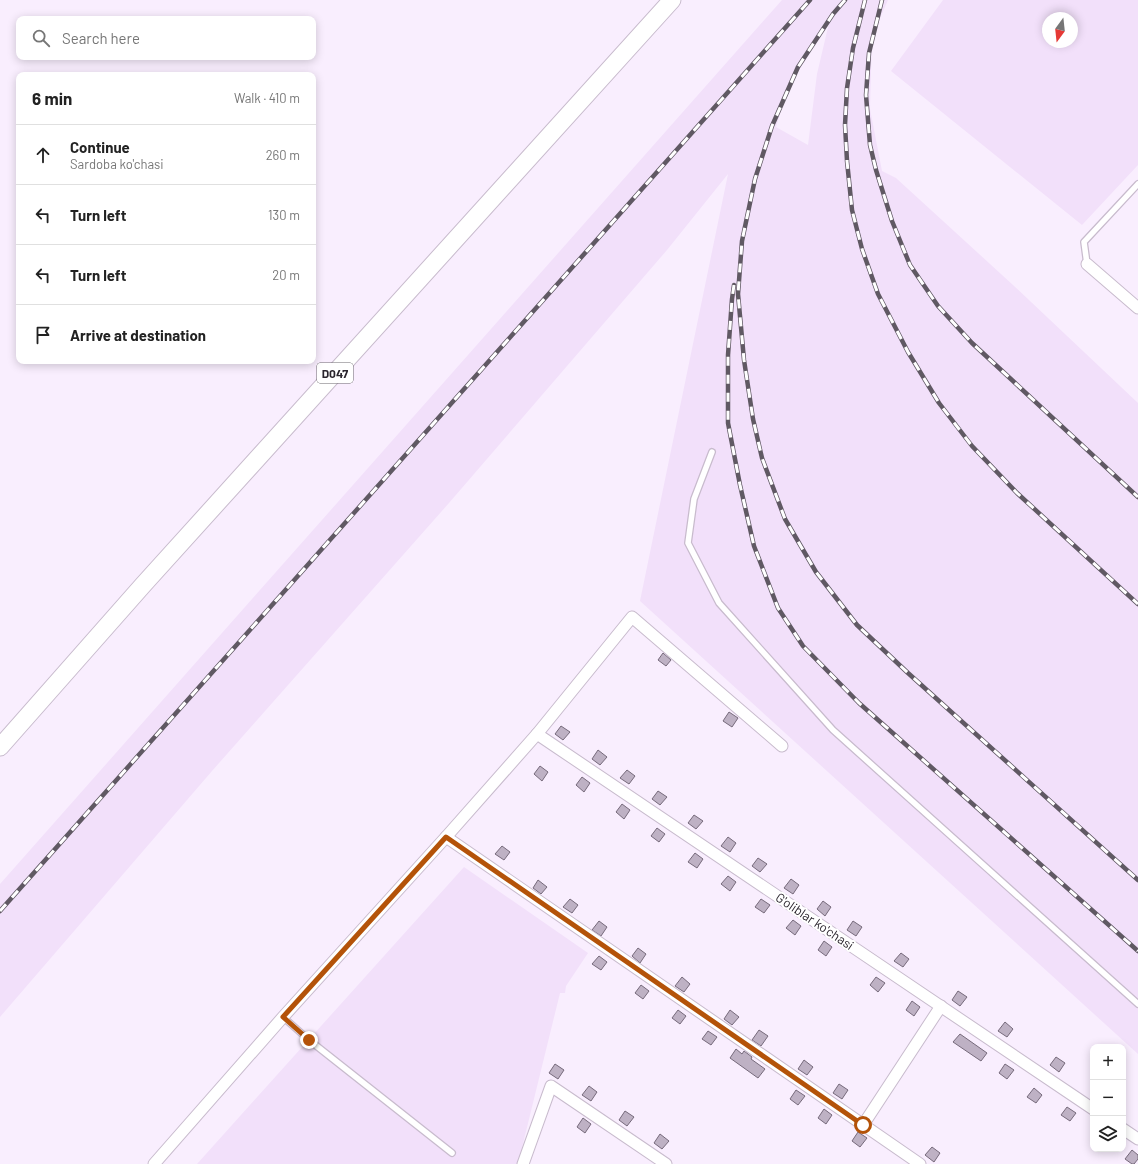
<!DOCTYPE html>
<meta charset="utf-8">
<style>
body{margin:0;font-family:Barlow,sans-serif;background:#f2f2f2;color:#222}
.controls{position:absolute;right:12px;bottom:12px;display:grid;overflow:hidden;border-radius:8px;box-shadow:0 2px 10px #0003}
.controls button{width:36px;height:36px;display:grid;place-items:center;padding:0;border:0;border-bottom:1px solid #e0e0e0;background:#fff;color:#222;font:20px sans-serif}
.compass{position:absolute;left:1042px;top:12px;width:36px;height:36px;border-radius:50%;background:#fff;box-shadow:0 2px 10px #0003;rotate:195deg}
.stop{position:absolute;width:12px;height:12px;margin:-9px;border:3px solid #b45309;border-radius:50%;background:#fff}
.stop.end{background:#b45309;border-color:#fff;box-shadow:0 1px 4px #0008}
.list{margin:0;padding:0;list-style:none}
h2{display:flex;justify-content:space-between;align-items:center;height:52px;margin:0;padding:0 16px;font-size:17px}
h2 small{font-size:13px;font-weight:400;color:#767676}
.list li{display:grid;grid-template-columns:26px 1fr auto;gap:12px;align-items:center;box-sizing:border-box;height:60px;padding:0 16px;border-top:1px solid #e0e0e0}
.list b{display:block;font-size:15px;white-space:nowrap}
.list p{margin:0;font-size:13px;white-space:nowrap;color:#767676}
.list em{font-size:13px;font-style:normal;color:#767676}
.icon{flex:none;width:22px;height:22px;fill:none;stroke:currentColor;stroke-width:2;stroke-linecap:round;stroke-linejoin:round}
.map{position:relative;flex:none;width:1138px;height:1164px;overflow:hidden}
.search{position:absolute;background:#fff;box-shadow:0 2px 10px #0003;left:16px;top:16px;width:300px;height:44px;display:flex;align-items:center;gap:10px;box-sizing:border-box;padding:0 14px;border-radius:8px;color:#767676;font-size:15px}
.panel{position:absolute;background:#fff;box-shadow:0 2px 10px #0003;left:16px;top:72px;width:300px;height:292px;border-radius:8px}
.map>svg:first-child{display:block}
.built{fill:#f2e0fa;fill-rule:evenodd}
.building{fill:#beb1c4;stroke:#766a7b}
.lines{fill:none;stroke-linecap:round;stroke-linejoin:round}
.service-casing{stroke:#c8bbcd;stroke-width:8}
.minor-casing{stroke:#c8bbcd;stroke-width:13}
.primary-casing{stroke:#c8bbcd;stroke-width:19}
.service{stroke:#fff;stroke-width:5.5}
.minor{stroke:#fff;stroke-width:11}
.primary{stroke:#fff;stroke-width:17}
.rail-casing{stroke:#605963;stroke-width:4.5}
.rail{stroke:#fff;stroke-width:3;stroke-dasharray:9;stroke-linecap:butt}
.route{stroke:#b45309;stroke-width:5}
.labels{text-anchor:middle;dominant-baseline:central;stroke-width:4;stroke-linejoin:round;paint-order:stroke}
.shield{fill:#fff;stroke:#6a666c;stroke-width:1}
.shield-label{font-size:12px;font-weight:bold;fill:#2a252d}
.street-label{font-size:13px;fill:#2a252d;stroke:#fff}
</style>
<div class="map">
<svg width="1138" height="1164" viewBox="0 0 1138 1164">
<rect width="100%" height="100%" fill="#f9eefe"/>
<g class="built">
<path d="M782 0H888L872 36 870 109 882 171 896 178 1013 285 1138 403V1054L640 601 728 174 667 250 449 503 212 771 0 1017V884ZM829 23 817 74 808 145 776 127 789 85Z"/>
<path d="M943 0H1138V165L1082 225 891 71ZM1048 18H1072V42H1048Z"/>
<path d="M464 867 588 953 566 986 565 993H560L518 1164H197Z"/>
</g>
<g class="building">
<path d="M663 653 671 660 666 666 658 660Z"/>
<path d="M729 712 738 718 732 727 723 721Z"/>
<path d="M561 726 570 732 563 740 555 734Z"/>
<path d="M598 750 607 757 600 765 592 759Z"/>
<path d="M540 766 548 772 542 781 534 774Z"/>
<path d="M627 770 635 776 629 784 620 778Z"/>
<path d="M582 777 590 783 584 792 576 785Z"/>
<path d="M658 791 667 797 660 805 652 799Z"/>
<path d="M622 804 630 810 624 819 616 812Z"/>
<path d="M694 815 703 821 696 829 688 823Z"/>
<path d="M657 828 665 834 659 842 651 836Z"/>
<path d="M728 837 736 843 730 852 721 846Z"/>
<path d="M502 846 510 852 504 860 495 854Z"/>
<path d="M695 853 703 859 697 868 688 862Z"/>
<path d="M758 858 767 864 760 872 752 866Z"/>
<path d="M728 876 736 882 730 891 721 884Z"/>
<path d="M791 879 799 885 793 894 784 888Z"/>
<path d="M538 880 547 887 541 894 533 888Z"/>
<path d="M570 899 578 905 572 913 563 907Z"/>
<path d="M761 899 770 905 764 913 755 907Z"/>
<path d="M823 901 831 907 825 916 817 909Z"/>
<path d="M793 920 801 926 795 935 786 928Z"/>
<path d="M599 921 607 927 601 936 592 930Z"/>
<path d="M853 921 862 927 856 936 847 930Z"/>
<path d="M824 941 832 947 826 956 818 950Z"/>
<path d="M638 948 646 954 640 963 632 956Z"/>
<path d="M901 953 909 959 903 967 894 961Z"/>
<path d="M599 956 607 962 601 970 592 964Z"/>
<path d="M682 977 690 984 684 992 675 986Z"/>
<path d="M876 977 885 983 878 992 870 985Z"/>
<path d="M641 985 649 991 643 999 635 993Z"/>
<path d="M958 991 967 997 960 1006 952 1000Z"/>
<path d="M912 1001 920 1007 914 1016 906 1010Z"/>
<path d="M678 1010 686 1016 680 1024 672 1018Z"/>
<path d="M730 1010 739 1017 732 1025 724 1019Z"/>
<path d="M1005 1022 1013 1029 1007 1037 998 1031Z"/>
<path d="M759 1030 768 1036 761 1046 752 1040Z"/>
<path d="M708 1031 717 1037 711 1045 702 1039Z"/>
<path d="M960 1034 987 1053 981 1061 953 1042Z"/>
<path d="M736 1049 742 1054 744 1051 752 1057 751 1059 765 1069 758 1078 730 1058Z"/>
<path d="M1056 1057 1065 1063 1059 1072 1050 1065Z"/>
<path d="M804 1060 813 1067 807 1075 798 1069Z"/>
<path d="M555 1064 564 1070 558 1079 549 1073Z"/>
<path d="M1005 1064 1014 1070 1007 1079 999 1073Z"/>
<path d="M839 1084 848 1090 842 1099 833 1093Z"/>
<path d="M589 1086 597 1092 591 1101 582 1095Z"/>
<path d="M1034 1088 1042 1095 1036 1103 1027 1097Z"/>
<path d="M796 1090 805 1096 798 1105 790 1099Z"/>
<path d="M1067 1107 1076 1113 1070 1121 1061 1115Z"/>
<path d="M824 1109 832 1115 826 1124 818 1118Z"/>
<path d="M625 1111 634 1117 627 1126 619 1120Z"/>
<path d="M583 1118 591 1124 585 1133 577 1127Z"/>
<path d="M858 1132 867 1138 860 1147 852 1141Z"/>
<path d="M660 1134 669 1141 662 1149 654 1143Z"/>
<path d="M932 1147 940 1153 934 1162 925 1155Z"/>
<path d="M1132 1150 1138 1155V1159L1134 1164H1132L1125 1159Z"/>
</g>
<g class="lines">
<g class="service-casing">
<g id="service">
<path d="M1087 264 1084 242 1138 184"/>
<path d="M712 452 694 499 688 543 719 603 833 730 1138 1004"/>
<path d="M283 1017 309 1040 452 1153"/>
</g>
</g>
<g class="minor-casing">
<g id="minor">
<path d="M1087 264 1138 308"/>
<path d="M537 734 1093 1109"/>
<path d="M446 837 920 1164"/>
<path d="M863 1125 941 1006"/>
<path d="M1123 1129 1138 1139"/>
<path d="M154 1164 283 1017 446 837 537 734 632 617 782 746"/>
<path d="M523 1164 551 1086 666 1164"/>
</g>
</g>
<g class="primary-casing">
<path id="primary" d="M0 747 143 585 672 0"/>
</g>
<use href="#service" class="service"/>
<use href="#minor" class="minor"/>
<use href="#primary" class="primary"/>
<g class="rail-casing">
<g id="rail">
<path d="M845 0 833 14 798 67 772 126 755 179 742 241 738 294 744 360 753 419 762 458 785 519 816 572 857 625 908 673 1138 880"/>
<path d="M865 0 853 48 847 88 845 125 847 161 852 210 862 249 878 294 908 352 939 403 972 446 1017 493 1138 604"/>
<path d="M882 0 869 53 866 95 870 145 876 170 892 221 910 265 938 306 972 343 1138 497"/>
<path d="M734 285 732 299 728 355V423L740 485 754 546 778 608 803 646 859 703 1138 951"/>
<path d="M0 911 810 0"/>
</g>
</g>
<use href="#rail" class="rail"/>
</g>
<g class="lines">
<path class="route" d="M309 1040 283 1017 446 837 863 1125"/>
</g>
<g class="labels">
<rect class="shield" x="317" y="363" width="36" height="20" rx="3"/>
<g class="shield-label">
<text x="335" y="373">D047</text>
</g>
<g class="street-label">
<text transform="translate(815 921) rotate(34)">G'oliblar ko'chasi</text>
</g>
</g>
</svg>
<div class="controls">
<button>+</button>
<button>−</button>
<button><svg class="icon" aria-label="layers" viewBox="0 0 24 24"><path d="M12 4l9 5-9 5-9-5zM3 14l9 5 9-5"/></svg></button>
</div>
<svg class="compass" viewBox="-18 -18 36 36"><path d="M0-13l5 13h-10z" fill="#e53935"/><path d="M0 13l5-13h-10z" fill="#767676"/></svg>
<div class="stop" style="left:863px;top:1125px"></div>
<div class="stop end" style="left:309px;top:1040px"></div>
<div class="search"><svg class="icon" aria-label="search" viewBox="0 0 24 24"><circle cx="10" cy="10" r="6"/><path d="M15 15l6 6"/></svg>Search here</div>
<section class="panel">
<h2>6 min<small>Walk · 410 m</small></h2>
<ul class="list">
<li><svg class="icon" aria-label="ahead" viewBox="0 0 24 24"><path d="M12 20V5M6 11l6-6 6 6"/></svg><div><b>Continue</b><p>Sardoba ko'chasi</p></div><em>260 m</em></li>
<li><svg class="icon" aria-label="left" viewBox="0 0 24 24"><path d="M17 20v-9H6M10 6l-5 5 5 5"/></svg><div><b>Turn left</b></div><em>130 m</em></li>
<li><svg class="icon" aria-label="left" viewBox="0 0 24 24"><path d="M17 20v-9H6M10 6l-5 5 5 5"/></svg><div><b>Turn left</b></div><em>20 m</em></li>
<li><svg class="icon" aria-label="arrive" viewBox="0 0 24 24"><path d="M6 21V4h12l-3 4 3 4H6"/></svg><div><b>Arrive at destination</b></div></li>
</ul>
</section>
</div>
